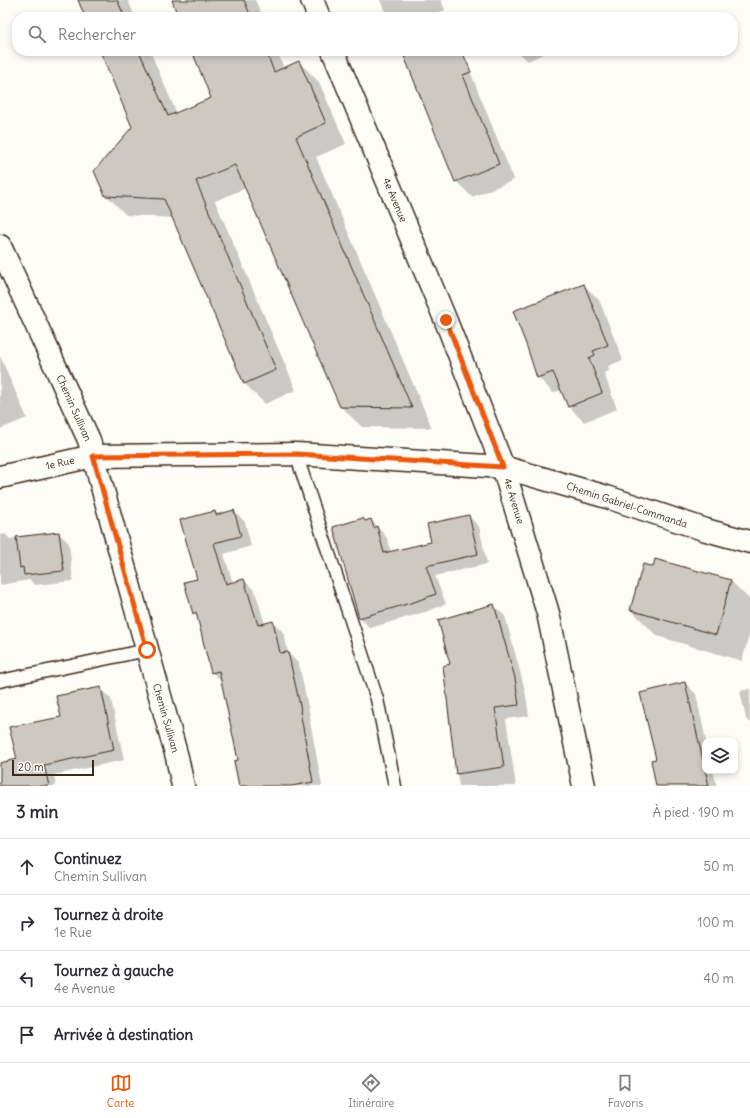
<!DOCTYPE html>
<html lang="fr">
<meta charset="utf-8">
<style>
body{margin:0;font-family:Delius,sans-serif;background:#f2f2f3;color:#2b2b33}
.controls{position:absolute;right:12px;bottom:12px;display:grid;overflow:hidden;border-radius:8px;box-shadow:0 2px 6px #0003}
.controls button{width:36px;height:36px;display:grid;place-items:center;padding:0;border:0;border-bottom:1px solid #e1e1e2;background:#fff;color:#2b2b33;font:20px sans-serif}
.scale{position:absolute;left:12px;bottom:10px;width:82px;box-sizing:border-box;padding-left:4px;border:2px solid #3b2a1e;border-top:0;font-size:11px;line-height:14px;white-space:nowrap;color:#3b2a1e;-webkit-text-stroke:3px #fdfcf7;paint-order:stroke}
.stop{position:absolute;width:12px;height:12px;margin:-9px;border:3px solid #ea580c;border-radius:50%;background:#fff}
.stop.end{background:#ea580c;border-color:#fff;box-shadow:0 1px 4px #0008}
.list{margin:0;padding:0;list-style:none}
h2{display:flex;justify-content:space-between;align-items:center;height:52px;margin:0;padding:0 16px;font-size:17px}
h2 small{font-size:13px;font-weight:400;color:#7c7c81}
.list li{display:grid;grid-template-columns:26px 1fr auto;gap:12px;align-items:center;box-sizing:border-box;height:56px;padding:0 16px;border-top:1px solid #e1e1e2}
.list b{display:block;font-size:15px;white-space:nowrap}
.list p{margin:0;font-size:13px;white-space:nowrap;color:#7c7c81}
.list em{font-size:13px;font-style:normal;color:#7c7c81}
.icon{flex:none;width:22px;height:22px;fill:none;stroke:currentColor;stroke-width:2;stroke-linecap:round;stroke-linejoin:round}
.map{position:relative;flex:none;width:750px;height:786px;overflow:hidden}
.search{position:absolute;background:#fff;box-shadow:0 2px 6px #0003;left:12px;right:12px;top:12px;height:44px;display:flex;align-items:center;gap:10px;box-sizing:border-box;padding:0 14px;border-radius:16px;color:#7c7c81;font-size:15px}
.sheet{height:276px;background:#fff}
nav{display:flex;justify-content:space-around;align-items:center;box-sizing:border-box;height:56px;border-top:1px solid #e1e1e2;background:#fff;font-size:11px;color:#7c7c81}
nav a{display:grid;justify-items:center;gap:2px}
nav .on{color:#ea580c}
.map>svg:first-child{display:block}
.shadow{fill:#0003}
.building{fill:#cdc8c2;stroke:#3b2a1e}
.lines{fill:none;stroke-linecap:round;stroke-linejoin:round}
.service-casing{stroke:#3b2a1e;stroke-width:15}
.minor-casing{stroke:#3b2a1e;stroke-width:25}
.tertiary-casing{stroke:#3b2a1e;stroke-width:25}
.service{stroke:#fdfcf7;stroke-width:12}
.minor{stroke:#fdfcf7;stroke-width:22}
.tertiary{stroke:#fdfcf7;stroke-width:22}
.route{stroke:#ea580c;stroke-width:5}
.labels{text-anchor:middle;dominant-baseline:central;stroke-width:3.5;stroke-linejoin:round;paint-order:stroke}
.street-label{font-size:10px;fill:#3b2a1e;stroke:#fdfcf7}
</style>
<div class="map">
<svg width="750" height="786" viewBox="0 0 750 786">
<rect width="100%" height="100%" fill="#fdfcf7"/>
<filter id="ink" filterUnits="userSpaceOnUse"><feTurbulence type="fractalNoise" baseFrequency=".025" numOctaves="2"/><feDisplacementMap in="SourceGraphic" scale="8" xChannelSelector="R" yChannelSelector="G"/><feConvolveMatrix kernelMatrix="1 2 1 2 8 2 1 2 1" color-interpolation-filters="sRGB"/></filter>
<g filter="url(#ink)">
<g class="shadow">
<path d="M79 0H128L135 17H86Z"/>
<path d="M173 0H255L263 17H179Z"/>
<path d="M380 0H441L445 10 427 17H391L385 12Z"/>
<path d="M101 51H150L177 114 212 99 193 51H277L284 68 299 62 319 82 346 144 316 157 432 428 362 427 341 407 246 188 215 201 296 390 265 404 245 384 173 218 126 215 106 195 133 127Z"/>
<path d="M415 51H460L463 54 514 180 472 197 456 181Z"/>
<path d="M517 51H550L528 61Z"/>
<path d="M584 285 599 300 623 360 608 366 609 371 604 373 617 409 584 422 568 406 561 390 553 393 538 377Z"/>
<path d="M0 356 27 418 0 429Z"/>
<path d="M234 511 245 522 251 546 224 554 233 583 244 580 255 591 265 624 273 622 284 633 288 653 299 664 311 721H310L322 786H240V761L223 683 212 672 199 618 194 613 198 579 215 512 218 515Z"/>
<path d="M468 516 479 526 487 564 435 576 446 604 425 612 370 628 360 618 366 522 371 520 381 531 387 538 391 552 432 542Z"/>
<path d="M58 533 69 543 73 581 35 585 30 580 0 585V535L5 534 10 539Z"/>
<path d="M656 560 731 581 750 600V632L742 661 657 636 631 610 654 568Z"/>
<path d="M494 606 505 616 525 690 529 716 506 719 516 786H459L451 734 444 666 451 665Z"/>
<path d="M685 683 696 694 706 741H705V771H713L717 786H657L658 760Z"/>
<path d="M100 688 111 699 124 760 54 775 56 786H0V768L19 760 62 718Z"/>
<path d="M750 689V723L746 719 740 691Z"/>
</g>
<g class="building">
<path d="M78 0H117L125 17H85Z"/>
<path d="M172 0H244L251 17H178Z"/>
<path d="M100 51H139L168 116 211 98 192 51H266L274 72 299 61 326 123 296 137 412 408 340 407 235 165 196 181 276 370 244 384 164 199 105 196 94 171 132 127Z"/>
<path d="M402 51H462L471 72 463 75 499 164 455 182Z"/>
<path d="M584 284 608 345 593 351 595 355 589 358 602 393 568 407 553 372 537 378 527 347 513 311Z"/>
<path d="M234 510 241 536 214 543 226 584 244 579 258 625 273 621 280 653 288 652 301 710 300 711 313 782 292 786H239L234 761 238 760 219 671 211 673 196 612 193 614 184 582 197 579 180 520 215 511 216 515Z"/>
<path d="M469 515 478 554 426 566 436 594 414 602 359 618 333 527 363 518 365 521 371 519 374 528 377 526 384 553 431 542 427 524Z"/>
<path d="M59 532 64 571 24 575 23 567 20 568 16 537Z"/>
<path d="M655 559 731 580 716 635 630 610 643 564 653 567Z"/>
<path d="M494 604 515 678 519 705 495 708 504 767 456 774 443 666 450 664 438 620Z"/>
<path d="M685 682 709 786H656L651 760 656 759 640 693Z"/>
<path d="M101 687 114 750 44 765 49 786H0V763L17 759 9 727 61 717 56 696Z"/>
</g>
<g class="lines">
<g class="service-casing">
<g id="service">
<path d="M296 454 377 699 395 786"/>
<path d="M0 681 147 650"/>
</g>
</g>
<g class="minor-casing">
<g id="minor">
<path d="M312 0 319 17"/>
<path d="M333 51 446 321 503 467 548 613 584 786"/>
<path d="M93 456 296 454 503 467 607 497 706 530 750 542"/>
</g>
</g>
<g class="tertiary-casing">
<g id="tertiary">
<path d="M0 246 89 440 177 757 183 786"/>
<path d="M0 477 93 456"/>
</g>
</g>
<use href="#service" class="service"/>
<use href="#minor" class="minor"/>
<use href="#tertiary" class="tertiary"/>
</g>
</g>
<g class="lines" filter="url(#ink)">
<path class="route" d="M147 650 93 456 296 454 503 467 446 320"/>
</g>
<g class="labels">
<g class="street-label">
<text transform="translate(395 200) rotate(67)">4e Avenue</text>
<text transform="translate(74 408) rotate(66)">Chemin Sullivan</text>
<text transform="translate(60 463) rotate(-12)">1e Rue</text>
<text transform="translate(514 501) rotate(73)">4e Avenue</text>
<text transform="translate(627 505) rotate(18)">Chemin Gabriel-Commanda</text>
<text transform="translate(166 718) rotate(74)">Chemin Sullivan</text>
</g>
</g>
</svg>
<div class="controls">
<button><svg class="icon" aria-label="layers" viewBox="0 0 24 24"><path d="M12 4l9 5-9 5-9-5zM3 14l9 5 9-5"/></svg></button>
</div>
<div class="scale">20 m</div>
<div class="stop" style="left:147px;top:650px"></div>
<div class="stop end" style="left:446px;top:320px"></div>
<div class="search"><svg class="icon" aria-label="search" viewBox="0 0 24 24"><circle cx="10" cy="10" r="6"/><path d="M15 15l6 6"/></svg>Rechercher</div>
</div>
<section class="sheet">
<h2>3 min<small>À pied · 190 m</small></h2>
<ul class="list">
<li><svg class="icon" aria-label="ahead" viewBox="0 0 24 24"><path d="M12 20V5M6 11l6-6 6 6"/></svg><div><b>Continuez</b><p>Chemin Sullivan</p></div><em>50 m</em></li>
<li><svg class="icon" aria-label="right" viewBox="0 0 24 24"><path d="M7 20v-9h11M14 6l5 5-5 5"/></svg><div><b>Tournez à droite</b><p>1e Rue</p></div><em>100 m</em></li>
<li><svg class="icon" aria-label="left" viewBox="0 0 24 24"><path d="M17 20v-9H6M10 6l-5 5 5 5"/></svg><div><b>Tournez à gauche</b><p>4e Avenue</p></div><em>40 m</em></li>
<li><svg class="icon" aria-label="arrive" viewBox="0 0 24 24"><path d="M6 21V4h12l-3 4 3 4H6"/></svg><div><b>Arrivée à destination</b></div></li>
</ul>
</section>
<nav>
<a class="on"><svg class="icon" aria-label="map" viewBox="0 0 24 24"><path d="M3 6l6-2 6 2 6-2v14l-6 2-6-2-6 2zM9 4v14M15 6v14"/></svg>Carte</a>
<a><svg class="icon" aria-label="directions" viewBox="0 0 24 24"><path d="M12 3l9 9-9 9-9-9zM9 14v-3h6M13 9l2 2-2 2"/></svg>Itinéraire</a>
<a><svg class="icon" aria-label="saved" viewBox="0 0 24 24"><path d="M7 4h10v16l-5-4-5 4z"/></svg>Favoris</a>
</nav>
